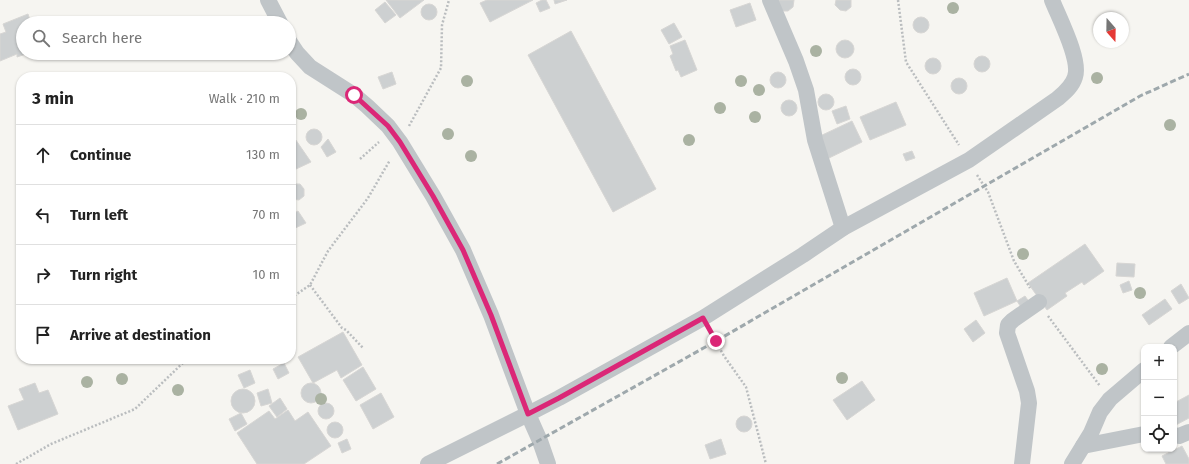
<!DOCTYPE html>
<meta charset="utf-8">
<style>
body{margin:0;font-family:"Fira Sans",sans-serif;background:#f2f2f2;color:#222}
.controls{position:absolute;right:12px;bottom:12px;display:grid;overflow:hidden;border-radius:8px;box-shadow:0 1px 3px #0004}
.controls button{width:36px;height:36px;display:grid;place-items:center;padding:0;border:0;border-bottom:1px solid #e0e0e0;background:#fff;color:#222;font:20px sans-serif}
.compass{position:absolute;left:1093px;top:12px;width:36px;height:36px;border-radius:50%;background:#fff;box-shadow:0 1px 3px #0004;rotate:160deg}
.stop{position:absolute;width:12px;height:12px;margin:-9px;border:3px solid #db2777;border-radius:50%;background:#fff}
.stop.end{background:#db2777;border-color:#fff;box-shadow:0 1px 4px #0008}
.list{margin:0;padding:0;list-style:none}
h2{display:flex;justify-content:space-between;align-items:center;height:52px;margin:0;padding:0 16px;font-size:17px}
h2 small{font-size:13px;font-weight:400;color:#767676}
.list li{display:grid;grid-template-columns:26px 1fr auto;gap:12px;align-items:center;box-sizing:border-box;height:60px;padding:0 16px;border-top:1px solid #e0e0e0}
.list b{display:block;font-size:15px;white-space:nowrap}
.list em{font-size:13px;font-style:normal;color:#767676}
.icon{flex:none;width:22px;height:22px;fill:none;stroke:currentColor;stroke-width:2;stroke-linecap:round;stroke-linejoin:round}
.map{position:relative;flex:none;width:1189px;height:464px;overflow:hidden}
.search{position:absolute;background:#fff;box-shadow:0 1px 3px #0004;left:16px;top:16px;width:280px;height:44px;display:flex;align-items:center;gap:10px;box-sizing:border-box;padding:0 14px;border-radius:22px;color:#767676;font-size:15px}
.panel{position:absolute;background:#fff;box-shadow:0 1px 3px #0004;left:16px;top:72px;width:280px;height:292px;border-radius:16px}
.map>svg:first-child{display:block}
.building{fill:#cdd0d1;stroke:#d7d6d4}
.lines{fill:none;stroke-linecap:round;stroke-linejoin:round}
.path{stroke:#babdbf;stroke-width:2.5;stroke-dasharray:2 2;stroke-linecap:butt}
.street{stroke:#c0c5c8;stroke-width:16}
.rail{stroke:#9ea8ac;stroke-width:3;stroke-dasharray:6 3;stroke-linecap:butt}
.tree{fill:#aab2a2}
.route{stroke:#db2777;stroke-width:5}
</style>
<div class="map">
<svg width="1189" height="464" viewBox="0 0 1189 464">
<rect width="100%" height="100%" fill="#f6f5f1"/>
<g class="building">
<path d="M386 0H424L400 18Z"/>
<path d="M487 0H533L490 22 480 3Z"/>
<path d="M542 0H546L550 8 540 12 536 3Z"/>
<path d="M554 0H567L555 4Z"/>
<path d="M778 0H794L793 7 788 11H782Z"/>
<path d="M836 0H851V7L846 11 840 10 835 5Z"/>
<path d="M385 2 396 15 385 23 375 10Z"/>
<path d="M750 3 756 20 736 27 730 10Z"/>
<circle cx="429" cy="12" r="8"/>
<path d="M28 14 31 23H23V53H29L17 57V54L0 61V34L6 32 3 24Z"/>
<circle cx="921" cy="25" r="8"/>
<path d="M674 23 682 37 669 44 661 30Z"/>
<path d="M571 31 656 189 613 212 528 55Z"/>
<path d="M685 40 697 70 681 77 678 70 676 71 670 56 673 54 670 46Z"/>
<circle cx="845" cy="49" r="9"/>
<circle cx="982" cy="64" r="8"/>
<circle cx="933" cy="66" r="8"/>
<circle cx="853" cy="77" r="8"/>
<circle cx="778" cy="80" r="8"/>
<path d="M392 72 396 84 383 89 378 77Z"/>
<circle cx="959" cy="86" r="8"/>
<circle cx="826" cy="102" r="8"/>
<circle cx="789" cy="108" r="8"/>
<path d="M896 102 906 125 870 140 860 117Z"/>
<path d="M846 106 850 119 837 124 832 111Z"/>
<path d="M852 121 862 142 829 158 818 137Z"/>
<circle cx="314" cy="137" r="8"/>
<path d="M291 133 311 162 294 170 291 165Z"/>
<path d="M328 139 336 152 327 157 321 147Z"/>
<path d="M912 151 915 158 906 161 903 154Z"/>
<path d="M294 184H300L304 189V196L299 200 292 199 291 198V186Z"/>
<path d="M298 211 306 223 291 230V215Z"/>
<path d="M1085 244 1104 271 1084 285 1082 282 1065 293 1067 296 1047 310 1028 283Z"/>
<path d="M1117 263 1135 264 1134 277 1116 276Z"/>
<path d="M1007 278 1017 301 984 316 974 293Z"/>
<path d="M1129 281 1132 290 1123 293 1120 285Z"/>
<path d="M1181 284 1189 298 1179 304 1171 291Z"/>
<path d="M1025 296 1032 306 1024 312 1017 301Z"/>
<path d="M1165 299 1172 309 1149 325 1142 315Z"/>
<path d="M976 320 985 333 973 342 964 329Z"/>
<path d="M343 332 362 365 341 378 337 370 313 383 298 357Z"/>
<path d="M284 363 289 373 278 379 273 369Z"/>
<path d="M363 367 376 389 356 401 343 380Z"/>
<path d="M250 370 255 383 244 388 238 375Z"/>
<path d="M862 381 875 400 847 420 833 400Z"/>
<path d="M35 383 39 393 48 390 58 414 18 430 8 406 24 400 19 389Z"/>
<circle cx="311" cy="393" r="10"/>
<path d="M268 389 272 403 261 406 257 393Z"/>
<circle cx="243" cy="401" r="12"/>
<path d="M381 393 394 417 373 429 360 405Z"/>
<path d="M1189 395V418L1174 426V403Z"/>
<path d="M280 398 287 409 277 417 269 406Z"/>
<circle cx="326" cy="411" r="8"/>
<path d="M288 410 295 421 308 412 331 446 304 464H257L237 433 269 411 275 419Z"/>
<path d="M241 413 247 424 235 431 229 419Z"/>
<circle cx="744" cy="424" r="8"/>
<circle cx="335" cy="430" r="8"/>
<path d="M347 439 351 449 342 453 338 443Z"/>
<path d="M721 439 726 454 710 459 705 445Z"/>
<path d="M1182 446 1189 459V464H1166L1162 456Z"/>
</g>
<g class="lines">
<g class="path">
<path d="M898 0 906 62 959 145"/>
<path d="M409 126 441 68 442 25 449 0"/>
<path d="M360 159 379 142"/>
<path d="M977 175 988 192 1014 261 1030 288"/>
<path d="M310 285 342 328 346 330 363 348"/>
<path d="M291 298 310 285 328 251 368 198 390 160"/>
<path d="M1048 316 1100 386"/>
<path d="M711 333 724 356 746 387 766 464"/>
<path d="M16 464 51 444 135 409 187 359"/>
</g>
<g class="street">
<path d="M268 0 280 23"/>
<path d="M770 0 796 61 806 90 815 140 843 228"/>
<path d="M289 41 297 53 310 67 354 95 367 106 388 126 400 142 433 196 463 250 491 315 528 414 428 464"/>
<path d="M1171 347 1189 333"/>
<path d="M1174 435 1179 436 1189 432"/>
<path d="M1083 446 1144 434"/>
<path d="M548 464 540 441 528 414 559 398 703 318 803 255 843 228 969 160 1057 99C1064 93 1072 87 1075 77 1081 60 1059 18 1052 0"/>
<path d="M1022 464 1029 403 1027 391 1007 333 1008 325 1013 320 1039 302"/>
<path d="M1072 464 1091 433 1100 412 1110 399 1144 370"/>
</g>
<path class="rail" d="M497 464 716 341 1140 96 1189 74"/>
</g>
<g class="tree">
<circle cx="953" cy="8" r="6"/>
<circle cx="816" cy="51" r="6"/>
<circle cx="1097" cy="78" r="6"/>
<circle cx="467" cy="81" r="6"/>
<circle cx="741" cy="81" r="6"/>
<circle cx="759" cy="90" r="6"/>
<circle cx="720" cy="108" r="6"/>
<circle cx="301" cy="114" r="6"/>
<circle cx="755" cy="117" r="6"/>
<circle cx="1170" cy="125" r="6"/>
<circle cx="448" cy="134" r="6"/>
<circle cx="689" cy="140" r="6"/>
<circle cx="471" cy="156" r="6"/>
<circle cx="1023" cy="254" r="6"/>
<circle cx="1140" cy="293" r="6"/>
<circle cx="1102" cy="369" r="6"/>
<circle cx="842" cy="378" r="6"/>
<circle cx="122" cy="379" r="6"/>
<circle cx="87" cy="382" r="6"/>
<circle cx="178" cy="390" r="6"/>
<circle cx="321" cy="399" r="6"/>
</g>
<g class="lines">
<path class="route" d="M354 95 388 126 400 142 433 196 463 250 491 315 528 414 559 398 703 318 716 341"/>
</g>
</svg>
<div class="controls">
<button>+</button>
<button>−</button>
<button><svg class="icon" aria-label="locate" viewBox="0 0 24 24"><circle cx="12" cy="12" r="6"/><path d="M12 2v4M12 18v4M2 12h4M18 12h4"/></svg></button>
</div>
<svg class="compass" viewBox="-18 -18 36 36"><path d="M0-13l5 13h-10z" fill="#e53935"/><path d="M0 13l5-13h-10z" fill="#767676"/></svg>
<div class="stop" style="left:354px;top:95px"></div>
<div class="stop end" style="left:716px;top:341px"></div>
<div class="search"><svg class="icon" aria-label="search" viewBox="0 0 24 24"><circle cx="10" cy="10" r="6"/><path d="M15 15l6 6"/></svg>Search here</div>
<section class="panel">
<h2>3 min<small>Walk · 210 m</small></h2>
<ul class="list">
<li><svg class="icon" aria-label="ahead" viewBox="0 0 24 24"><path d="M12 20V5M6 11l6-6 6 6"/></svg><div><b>Continue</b></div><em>130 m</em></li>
<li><svg class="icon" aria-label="left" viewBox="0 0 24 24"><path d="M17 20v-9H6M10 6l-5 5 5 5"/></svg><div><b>Turn left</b></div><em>70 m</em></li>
<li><svg class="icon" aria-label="right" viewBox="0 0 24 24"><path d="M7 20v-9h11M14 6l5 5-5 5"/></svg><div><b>Turn right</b></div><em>10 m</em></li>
<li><svg class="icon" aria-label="arrive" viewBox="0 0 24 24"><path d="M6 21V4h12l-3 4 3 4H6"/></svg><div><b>Arrive at destination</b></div></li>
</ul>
</section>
</div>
